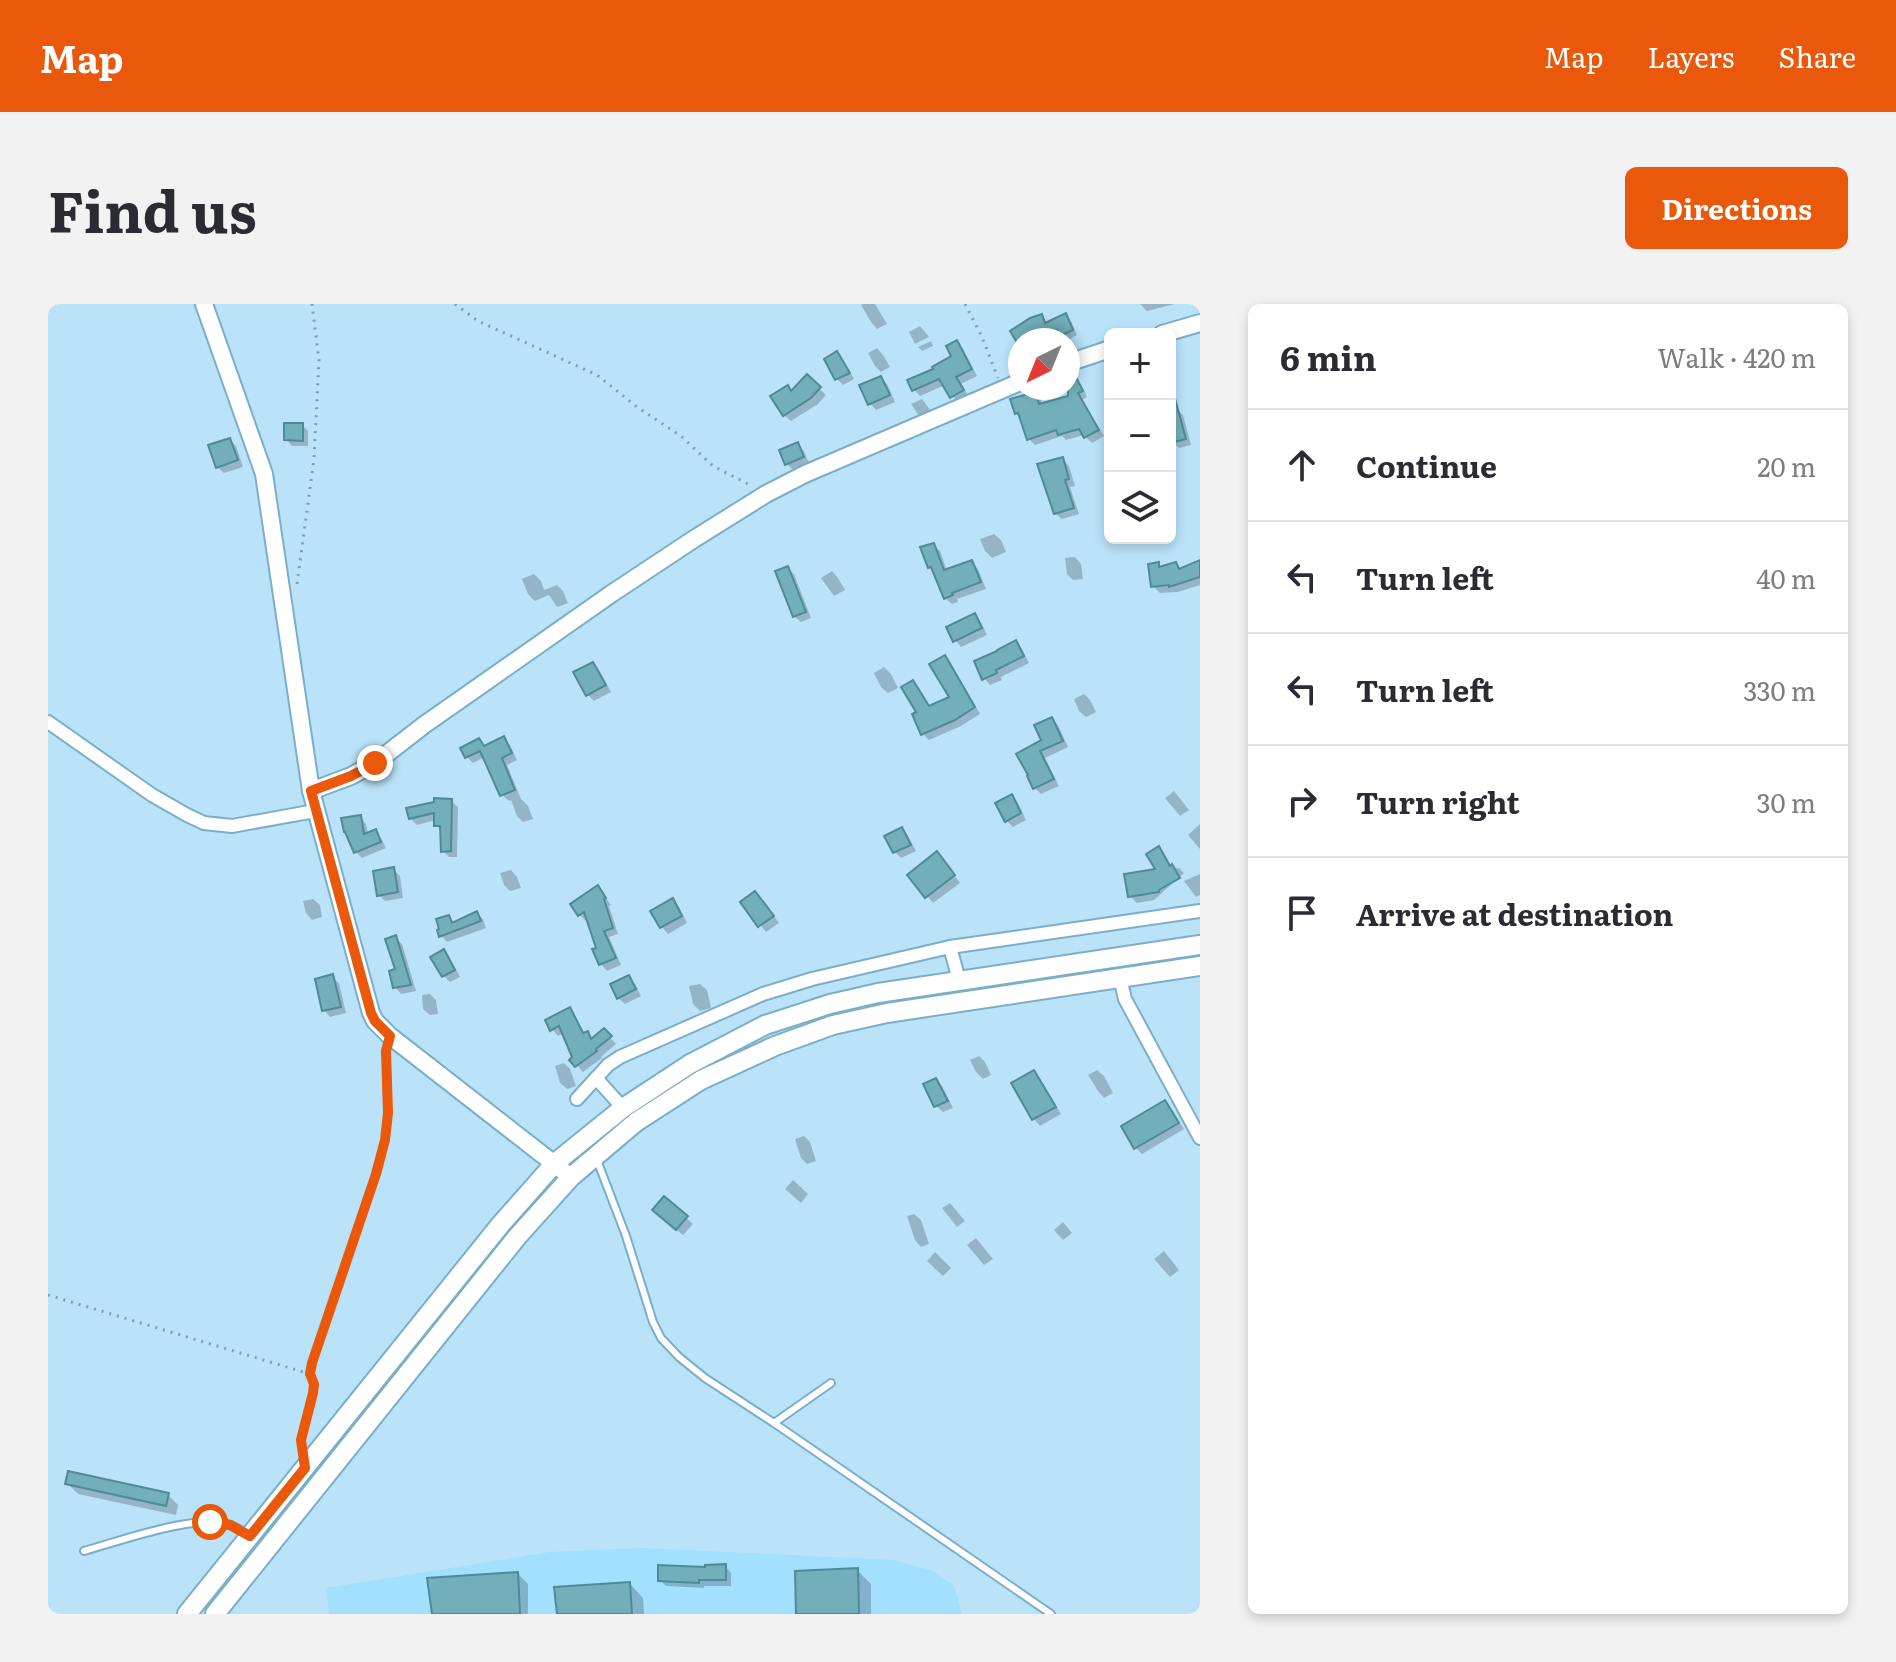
<!DOCTYPE html>
<meta charset="utf-8">
<style>
body{margin:0;font-family:Literata,serif;background:#f2f2f3;color:#2b2b33}
.controls{position:absolute;right:24px;top:24px;display:grid;overflow:hidden;border-radius:12px;box-shadow:0 4px 12px #0003}
.controls button{width:72px;height:72px;display:grid;place-items:center;padding:0;border:0;border-bottom:2px solid #e1e1e2;background:#fff;color:#2b2b33;font:40px sans-serif}
.compass{position:absolute;left:960px;top:24px;width:72px;height:72px;border-radius:50%;background:#fff;box-shadow:0 4px 12px #0003;rotate:223deg}
.stop{position:absolute;width:24px;height:24px;margin:-18px;border:6px solid #ea580c;border-radius:50%;background:#fff}
.stop.end{background:#ea580c;border-color:#fff;box-shadow:0 2px 8px #0008}
.list{margin:0;padding:0;list-style:none}
h2{display:flex;justify-content:space-between;align-items:center;height:104px;margin:0;padding:0 32px;font-size:34px}
h2 small{font-size:26px;font-weight:400;color:#7c7c81}
.list li{display:grid;grid-template-columns:52px 1fr auto;gap:24px;align-items:center;box-sizing:border-box;height:112px;padding:0 32px;border-top:2px solid #e1e1e2}
.list b{display:block;font-size:30px;white-space:nowrap}
.list em{font-size:26px;font-style:normal;color:#7c7c81}
.icon{flex:none;width:44px;height:44px;fill:none;stroke:currentColor;stroke-width:2;stroke-linecap:round;stroke-linejoin:round}
.map{position:relative;flex:none;width:1152px;height:1310px;overflow:hidden;border-radius:12px}
header{display:flex;align-items:center;gap:48px;box-sizing:border-box;height:112px;padding:0 40px;background:#ea580c;color:#fff}
header strong{font-size:38px}
nav{display:flex;gap:44px;margin-inline-start:auto;font-size:28px}
.intro{display:flex;align-items:center;justify-content:space-between;box-sizing:border-box;height:192px;padding:0 48px}
h1{margin:0;font-size:56px}
.button{padding:20px 36px;border-radius:12px;background:#ea580c;color:#fff;font-size:28px;font-weight:700}
main{display:flex;gap:48px;padding:0 48px}
aside{flex:1;background:#fff;border-radius:12px;box-shadow:0 4px 12px #0003}
.map>svg:first-child{display:block}
.built{fill:#a3dffe}
.shadow{fill:#0003}
.building{fill:#72afbb;stroke:#4f8b96;stroke-width:2}
.lines{fill:none;stroke-linecap:round;stroke-linejoin:round}
.service-casing{stroke:#7baec8;stroke-width:10}
.minor-casing{stroke:#7baec8;stroke-width:16}
.tertiary-casing{stroke:#7baec8;stroke-width:20}
.secondary-casing{stroke:#7baec8;stroke-width:22}
.path{stroke:#7d9eb0;stroke-width:3;stroke-dasharray:2 6;stroke-linecap:butt}
.service{stroke:#fff;stroke-width:6}
.minor{stroke:#fff;stroke-width:12}
.tertiary{stroke:#fff;stroke-width:16}
.secondary{stroke:#fff;stroke-width:18}
.route{stroke:#ea580c;stroke-width:10}
</style>
<header>
<strong>Map</strong>
<nav><a>Map</a><a>Layers</a><a>Share</a></nav>
</header>
<div class="intro"><h1>Find us</h1><a class="button">Directions</a></div>
<main>
<div class="map">
<svg width="1152" height="1310" viewBox="0 0 1152 1310">
<rect width="100%" height="100%" fill="#bae3f9"/>
<path class="built" d="M595 1244 845 1256 882 1266 906 1281 914 1310H281L278 1284 502 1248Z"/>
<g class="shadow">
<path d="M815 0H827L839 20 829 25 823 18 813 1Z"/>
<path d="M1092 0H1127L1099 7Z"/>
<path d="M994 12 1000 20 1017 12 1023 17 1029 31 1020 36 1014 31 1000 36H972V40L964 27Z"/>
<path d="M872 22 881 33 867 40 861 28Z"/>
<path d="M883 37 885 42 874 47 870 43Z"/>
<path d="M908 39 915 45 929 72 913 80 921 93 910 99 897 81 872 92 866 86 906 53Z"/>
<path d="M829 44 835 51 842 63 833 68 827 62 820 49Z"/>
<path d="M972 46V66L966 48Z"/>
<path d="M789 50 795 56 806 75 795 81 789 75 778 56Z"/>
<path d="M759 73 778 91 770 100 743 117 736 111 744 89Z"/>
<path d="M832 74 839 80 847 98 828 106 822 99Z"/>
<path d="M1028 76 1034 82 1039 93 1034 96 1056 132 1044 139 1036 131 1018 136 1014 132 987 141 981 135 975 116 968 109 987 90 993 96 995 101 1024 92 1020 84V80Z"/>
<path d="M874 95 885 110 874 116 863 100Z"/>
<path d="M1128 105 1135 111 1143 141 1131 144 1124 138 1122 130V107Z"/>
<path d="M254 121 260 127V142H244L238 135Z"/>
<path d="M182 136 188 142 195 163 176 169 169 163Z"/>
<path d="M749 140 756 147 761 159 745 166 739 160Z"/>
<path d="M1014 155 1021 162 1027 182 1022 183 1031 210 1014 215 1007 209Z"/>
<path d="M946 230 953 236 958 248 944 254 937 247 932 235Z"/>
<path d="M885 241 892 247 899 267 923 258 930 265 938 285 909 295 910 298 904 300 897 294 887 269 882 263Z"/>
<path d="M1027 253 1033 260 1035 275 1025 276 1019 270 1017 254Z"/>
<path d="M1152 258V281L1130 288 1112 289 1105 282 1110 260 1114 265 1128 260 1133 266Z"/>
<path d="M739 264 746 270 763 314 753 318 746 312Z"/>
<path d="M784 267 790 274 797 286 786 292 773 274Z"/>
<path d="M486 270 493 277 496 286 509 281 515 287 520 299 509 303 501 291 487 297 480 290 474 275Z"/>
<path d="M926 312 933 318 939 331 913 343 907 336Z"/>
<path d="M968 339 974 345 981 359 953 373 954 376 942 381 936 374Z"/>
<path d="M897 354 903 360 932 410 913 422 881 436 875 430 865 379 871 385 882 404 903 394Z"/>
<path d="M545 360 551 366 563 388 546 397 539 390Z"/>
<path d="M836 363 843 370 850 384 840 389 833 383 826 369Z"/>
<path d="M1036 390 1042 396 1048 408 1038 413 1031 407 1026 395Z"/>
<path d="M1003 415 1010 421 1020 443 997 454 1011 482 993 490 987 484 981 473Z"/>
<path d="M455 434 462 441 469 456 459 461 473 495 480 502 485 515 475 518 469 512 463 496 461 497 454 491 437 453 425 459 419 453 431 437 438 444Z"/>
<path d="M1126 487 1141 506 1132 512 1117 494Z"/>
<path d="M964 492 970 499 978 516 965 523 958 516Z"/>
<path d="M403 497 410 503 409 553H401L395 547 394 527 388 521V516L369 521 362 514Z"/>
<path d="M312 513 318 520 320 530 327 527 333 534 338 544 314 554 307 547Z"/>
<path d="M1152 520V545L1140 531Z"/>
<path d="M854 525 860 532 868 547 853 554 847 548Z"/>
<path d="M1111 545 1117 551 1124 565 1131 564 1136 569 1106 596 1089 599 1082 592 1110 567Z"/>
<path d="M895 556 912 579 885 599 862 571Z"/>
<path d="M345 565 352 572 355 594 337 597 331 591Z"/>
<path d="M463 566 469 573 473 584 462 587 456 581 452 569Z"/>
<path d="M1152 570V591L1148 593 1136 577Z"/>
<path d="M550 584 563 601 561 602 570 630 561 633 573 661 559 667 553 660 540 615 538 617 532 611Z"/>
<path d="M265 595 272 601 274 613 264 616 258 609 255 597Z"/>
<path d="M714 596 731 619 718 628 695 598Z"/>
<path d="M624 597 631 603 639 619 620 630 614 623 605 608Z"/>
<path d="M428 609 435 615 438 624 399 638 393 631 401 613 407 619Z"/>
<path d="M348 634 354 640 368 687 353 690 347 683 350 667Z"/>
<path d="M395 648 402 654 412 673 402 678 396 672Z"/>
<path d="M284 673 291 679 298 709 282 713 276 706Z"/>
<path d="M581 673 587 680 593 692 577 700 570 694Z"/>
<path d="M652 680 659 686 663 704 652 707 645 700 641 682Z"/>
<path d="M382 690 388 696 390 710 382 711 375 705 374 691Z"/>
<path d="M521 706 527 712 537 730 539 729 546 736 556 727 568 740 553 753 554 754 535 768 524 756 526 753 516 729 510 732 504 725Z"/>
<path d="M931 752 937 758 943 771 935 775 928 768 922 756Z"/>
<path d="M516 759 522 765 528 782 519 785 512 779 507 762Z"/>
<path d="M1049 766 1056 772 1065 789 1056 794 1050 787 1040 771Z"/>
<path d="M986 768 992 775 1013 810 992 822 986 815 966 780Z"/>
<path d="M888 776 894 782 905 804 895 808 888 802Z"/>
<path d="M1117 798 1123 805 1136 825 1094 850 1088 844Z"/>
<path d="M756 832 762 838 768 857 759 860 753 854 747 835Z"/>
<path d="M745 876 760 890 753 899 737 885Z"/>
<path d="M902 899 917 917 909 923 894 904Z"/>
<path d="M866 910 873 916 881 940 873 943 867 936 859 912Z"/>
<path d="M613 913 638 914 645 920 635 931Z"/>
<path d="M1015 918 1024 929 1015 936 1006 926Z"/>
<path d="M928 934 945 955 936 961 919 941Z"/>
<path d="M1116 947 1131 966 1122 973 1106 955Z"/>
<path d="M887 948 903 964 895 972 879 957Z"/>
<path d="M20 1180 120 1191 130 1201 128 1211 30 1190Z"/>
<path d="M677 1262 683 1269V1282H656V1284L618 1282 612 1276 659 1265Z"/>
<path d="M809 1266 823 1280V1310H750Z"/>
<path d="M470 1270 480 1280V1310H386Z"/>
<path d="M582 1280 595 1294 596 1310H511Z"/>
</g>
<g class="building">
<path d="M1018 9 1025 26 1012 32 1009 26 981 36H972V39L970 40 962 27 982 14 994 10 997 19Z"/>
<path d="M909 36 924 65 908 73 916 86 902 94 891 75 864 87 859 76 885 65 884 63 903 52 898 42Z"/>
<path d="M789 47 802 69 787 76 776 55Z"/>
<path d="M759 70 773 83 763 94 735 112 722 92 740 81 743 87Z"/>
<path d="M833 72 842 91 820 101 811 81Z"/>
<path d="M1028 73 1035 87 1030 89 1051 126 1036 134 1031 125 1010 131 1008 126 979 136 970 109 967 110 962 95 988 88 991 100 1020 92V78Z"/>
<path d="M1122 91H1126L1138 135 1122 139Z"/>
<path d="M236 119H255V137L236 136Z"/>
<path d="M182 134 190 156 168 164 160 141Z"/>
<path d="M750 138 756 153 737 161 731 146Z"/>
<path d="M1015 153 1021 175 1017 176 1026 204 1006 210 989 160Z"/>
<path d="M886 239 896 266 924 256 933 278 904 289 905 291 896 295 883 263 880 264 872 243Z"/>
<path d="M1152 256V273L1121 283V281L1103 283 1100 260 1111 258V263L1128 258 1131 265Z"/>
<path d="M740 262 758 308 745 313 727 267Z"/>
<path d="M927 309 934 324 905 338 898 323Z"/>
<path d="M968 336 976 352 948 366 949 369 934 376 926 357 949 347V346Z"/>
<path d="M897 351 927 403 907 416 873 431 864 410 868 408 853 383 865 376 881 402 901 393 881 360Z"/>
<path d="M545 358 558 381 538 392 525 368Z"/>
<path d="M1004 413 1015 437 992 447 1006 475 985 485 979 472 980 471 968 450 993 436 986 421Z"/>
<path d="M456 432 464 449 454 454 467 486 452 492 432 447 417 454 412 444 431 434 436 442Z"/>
<path d="M964 490 973 509 957 518 947 499Z"/>
<path d="M386 494 404 495 403 547 393 548 392 522H386V509L361 515 358 504 386 498Z"/>
<path d="M313 511 316 530 328 525 333 538 306 549 297 528H296L293 514Z"/>
<path d="M854 523 863 541 845 549 836 532Z"/>
<path d="M1111 542 1122 562 1124 560 1132 574 1111 586V588L1080 593 1076 570 1107 565 1098 550Z"/>
<path d="M889 547 907 571 877 594 859 571Z"/>
<path d="M346 563 350 588 329 592 325 567Z"/>
<path d="M550 581 558 594 556 595 565 624 556 627 568 654 551 661 544 645 548 644 536 608 530 612 522 600Z"/>
<path d="M707 587 726 612 710 623 692 598Z"/>
<path d="M625 594 634 612 612 624 602 607Z"/>
<path d="M429 607 433 617 391 633 389 626 391 625 388 615 401 611 404 619Z"/>
<path d="M348 631 363 681 345 684 341 667 347 665 337 635Z"/>
<path d="M396 645 407 666 394 673 382 653Z"/>
<path d="M285 670 293 703 274 707 267 675Z"/>
<path d="M581 671 588 685 569 695 562 680Z"/>
<path d="M522 703 535 729 540 727 543 735 556 724 564 732 548 745 549 747 527 763 521 756 524 753 511 722 502 727 497 716Z"/>
<path d="M986 766 1008 803 984 816 963 779Z"/>
<path d="M888 774 900 797 886 803 875 780Z"/>
<path d="M1117 796 1131 819 1086 845 1073 822Z"/>
<path d="M616 892 640 912 628 926 604 906Z"/>
<path d="M20 1167 121 1189 118 1202 17 1180Z"/>
<path d="M678 1260V1276H651V1279L610 1277V1261L657 1263V1261Z"/>
<path d="M810 1264 811 1310H748L747 1267Z"/>
<path d="M470 1268 472 1310H384L379 1274Z"/>
<path d="M582 1278 584 1310H509L506 1283Z"/>
</g>
<g class="lines">
<g class="service-casing">
<g id="service">
<path d="M549 856 578 932 605 1018 613 1034 631 1053 657 1074 726 1119 1003 1310"/>
<path d="M726 1119 783 1079"/>
<path d="M36 1247C72 1237 148 1209 183 1221 188 1223 194 1227 199 1230"/>
</g>
</g>
<g class="minor-casing">
<g id="minor">
<path d="M0 418 104 491 139 511 156 519 184 522 267 507"/>
<path d="M1072 674 1077 695 1152 834"/>
<path d="M911 676 902 643 1152 607"/>
<path d="M548 774 575 804"/>
<path d="M529 795 560 761 572 753 715 690 764 675 902 643"/>
</g>
</g>
<g class="tertiary-casing">
<g id="tertiary">
<path d="M156 0 216 170 263 487 323 709 327 717 342 732 523 873"/>
<path d="M1114 30 1152 19"/>
<path d="M1020 59 1062 45"/>
<path d="M263 487 303 472 327 459 376 421 563 290 646 235 718 190 757 170 972 78"/>
</g>
</g>
<g class="secondary-casing">
<g id="secondary">
<path d="M139 1310 453 920 507 859 575 804 642 760 717 721 782 700 830 689 1152 641"/>
<path d="M167 1310 469 933 523 873 588 818 653 776 727 742 785 721 839 709 1152 662"/>
</g>
</g>
<g class="path">
<path d="M407 0 430 17 549 71 589 103 633 132 665 162 704 182"/>
<path d="M917 0 934 33 950 74"/>
<path d="M249 280 266 155 271 56 264 0"/>
<path d="M0 991 262 1070"/>
<path d="M253 1140C252 1123 262 1107 265 1090 267 1078 261 1073 264 1059L328 870 337 836 340 809 338 747"/>
</g>
<use href="#service" class="service"/>
<use href="#minor" class="minor"/>
<use href="#tertiary" class="tertiary"/>
<use href="#secondary" class="secondary"/>
</g>
<g class="lines">
<path class="route" d="M162 1218 182 1221 202 1232 257 1164 253 1136 265 1089 266 1080 262 1070 264 1059 328 870 337 836 340 809 338 747 342 732 327 717 323 709 263 487 303 472 327 459"/>
</g>
</svg>
<div class="controls">
<button>+</button>
<button>−</button>
<button><svg class="icon" aria-label="layers" viewBox="0 0 24 24"><path d="M12 4l9 5-9 5-9-5zM3 14l9 5 9-5"/></svg></button>
</div>
<svg class="compass" viewBox="-18 -18 36 36"><path d="M0-13l5 13h-10z" fill="#e53935"/><path d="M0 13l5-13h-10z" fill="#7c7c81"/></svg>
<div class="stop" style="left:162px;top:1218px"></div>
<div class="stop end" style="left:327px;top:459px"></div>
</div>
<aside>
<h2>6 min<small>Walk · 420 m</small></h2>
<ul class="list">
<li><svg class="icon" aria-label="ahead" viewBox="0 0 24 24"><path d="M12 20V5M6 11l6-6 6 6"/></svg><div><b>Continue</b></div><em>20 m</em></li>
<li><svg class="icon" aria-label="left" viewBox="0 0 24 24"><path d="M17 20v-9H6M10 6l-5 5 5 5"/></svg><div><b>Turn left</b></div><em>40 m</em></li>
<li><svg class="icon" aria-label="left" viewBox="0 0 24 24"><path d="M17 20v-9H6M10 6l-5 5 5 5"/></svg><div><b>Turn left</b></div><em>330 m</em></li>
<li><svg class="icon" aria-label="right" viewBox="0 0 24 24"><path d="M7 20v-9h11M14 6l5 5-5 5"/></svg><div><b>Turn right</b></div><em>30 m</em></li>
<li><svg class="icon" aria-label="arrive" viewBox="0 0 24 24"><path d="M6 21V4h12l-3 4 3 4H6"/></svg><div><b>Arrive at destination</b></div></li>
</ul>
</aside>
</main>
